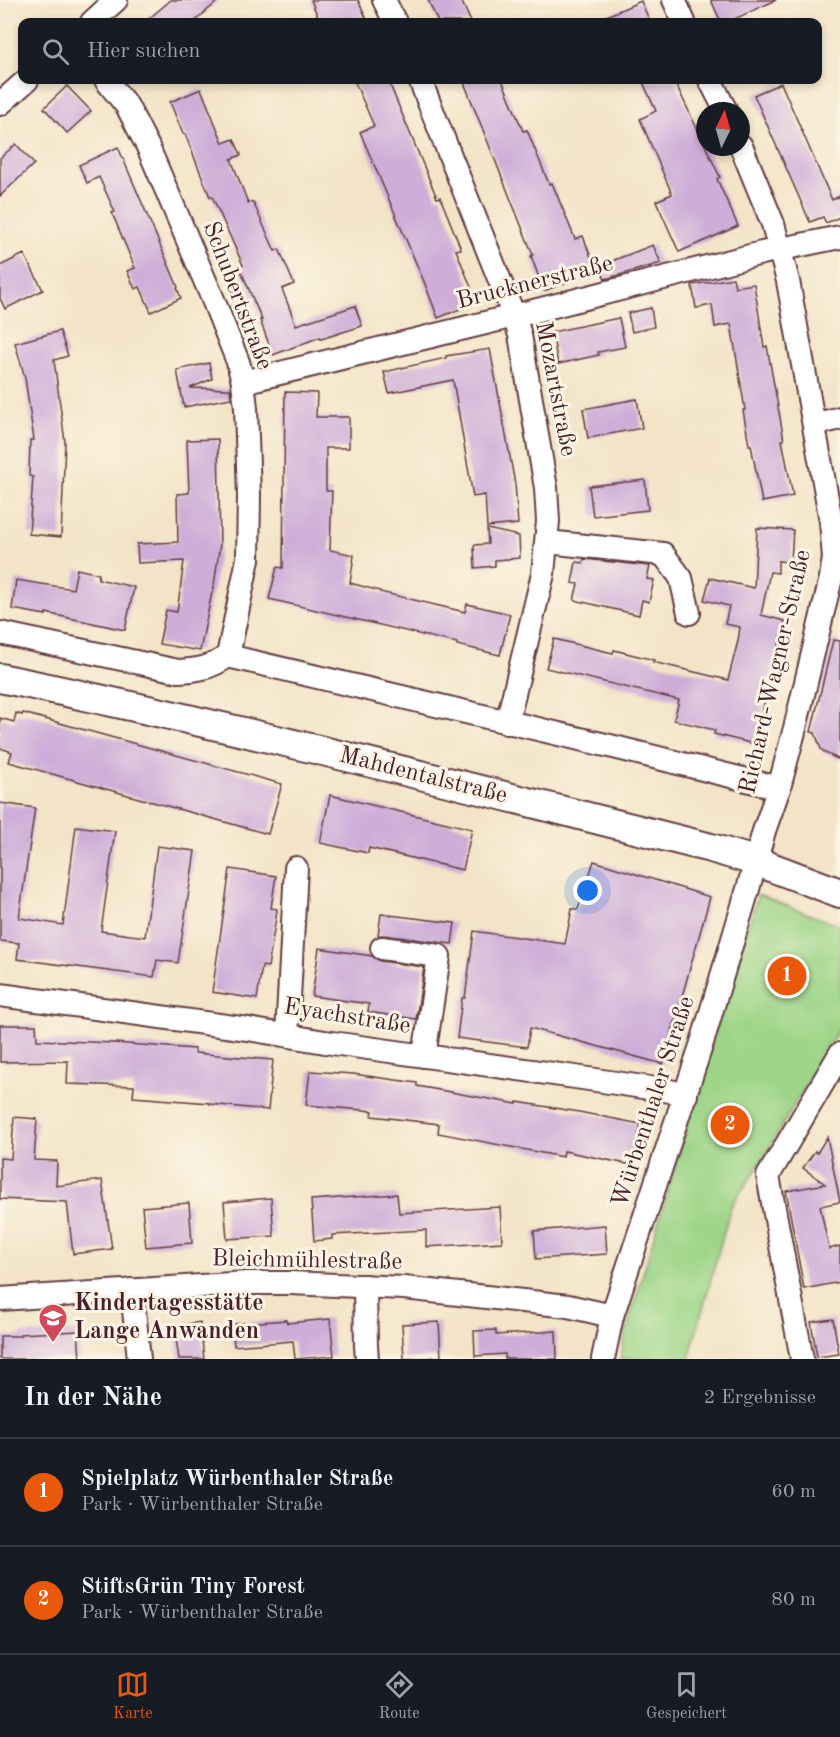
<!DOCTYPE html>
<html lang="de">
<meta charset="utf-8">
<style>
body{margin:0;font-family:"Old Standard TT",serif;background:#242831;color:#f1f3f6}
.compass{position:absolute;left:696px;top:102px;width:54px;height:54px;border-radius:50%;background:#171b24;box-shadow:0 3px 9px #0003;rotate:5deg}
.you{position:absolute;left:588px;top:891px;width:21px;height:21px;margin:-15px;border:4px solid #fff;border-radius:50%;background:#1a73e8;box-shadow:0 0 0 9px #1a73e833}
.badge{display:grid;place-items:center;width:39px;height:39px;border-radius:50%;background:#ea580c;color:#fff;font-size:20px;font-weight:700}
.pin{position:absolute;translate:-50% -50%;border:3px solid #fff;box-shadow:0 2px 6px #0006}
.list{margin:0;padding:0;list-style:none}
h2{display:flex;justify-content:space-between;align-items:center;height:78px;margin:0;padding:0 24px;font-size:26px}
h2 small{font-size:20px;font-weight:400;color:#9ea1a6}
.list li{display:grid;grid-template-columns:39px 1fr auto;gap:18px;align-items:center;box-sizing:border-box;height:108px;padding:0 24px;border-top:2px solid #363941}
.list b{display:block;font-size:22px;white-space:nowrap}
.list p{margin:0;font-size:20px;white-space:nowrap;color:#9ea1a6}
.list em{font-size:20px;font-style:normal;color:#9ea1a6}
.icon{flex:none;width:33px;height:33px;fill:none;stroke:currentColor;stroke-width:2;stroke-linecap:round;stroke-linejoin:round}
.map{position:relative;flex:none;width:840px;height:1359px;overflow:hidden}
.search{position:absolute;background:#171b24;box-shadow:0 3px 9px #0003;left:18px;right:18px;top:18px;height:66px;display:flex;align-items:center;gap:15px;box-sizing:border-box;padding:0 21px;border-radius:12px;color:#9ea1a6;font-size:22px}
.sheet{height:294px;background:#171b24}
nav{display:flex;justify-content:space-around;align-items:center;box-sizing:border-box;height:84px;border-top:2px solid #363941;background:#171b24;font-size:16px;color:#9ea1a6}
nav a{display:grid;justify-items:center;gap:3px}
nav .on{color:#ea580c}
.map>svg:first-child{display:block}
.green{fill:#9ed588;stroke:#747a5a;stroke-width:1.5}
.building{fill:#ceaed8}
.lines{fill:none;stroke-linecap:round;stroke-linejoin:round}
.minor-casing{stroke:#633d42;stroke-width:26}
.major-casing{stroke:#633d42;stroke-width:32}
.minor{stroke:#fff;stroke-width:22}
.major{stroke:#fff;stroke-width:28}
.labels{text-anchor:middle;dominant-baseline:central;stroke-width:6;stroke-linejoin:round;paint-order:stroke}
.street-label{font-size:24px;fill:#4a1f2b;stroke:#fcf5e5}
.poi-label{font-size:24px;font-weight:bold;fill:#4a1f2b;stroke:#fcf5e5;text-anchor:start}
</style>
<div class="map">
<svg width="840" height="1359" viewBox="0 0 840 1359">
<rect width="100%" height="100%" fill="#fcf5e5"/>
<filter id="ink" filterUnits="userSpaceOnUse"><feTurbulence type="fractalNoise" baseFrequency=".0167" numOctaves="2"/><feDisplacementMap in="SourceGraphic" scale="12" xChannelSelector="R" yChannelSelector="G"/><feConvolveMatrix kernelMatrix="1 2 1 2 8 2 1 2 1" color-interpolation-filters="sRGB"/></filter>
<filter id="wash" filterUnits="userSpaceOnUse"><feTurbulence type="fractalNoise" baseFrequency=".008" numOctaves="4" result="noise"/><feDisplacementMap in="SourceGraphic" scale="24" xChannelSelector="R" yChannelSelector="G"/><feGaussianBlur stdDeviation="1.35" result="paint"/><feColorMatrix in="noise" values="0 0 0 0 0 0 0 0 0 0 0 0 0 0 0 0 0 1.4 0 .05"/><feComposite in="paint" operator="in"/></filter>
<g filter="url(#wash)">
<rect width="100%" height="100%" fill="#f3e4c7"/>
<path class="green" d="M758 895 840 926V1027L756 1170 731 1206 689 1359H620L628 1324 697 1092Z"/>
<g id="blocks">
<g class="building">
<path d="M171 0H219L194 22H145Z"/>
<path d="M311 0H358L368 22H320Z"/>
<path d="M428 0H461L471 22H438Z"/>
<path d="M711 0H776L728 22H721Z"/>
<path d="M641 1 650 22H593Z"/>
<path d="M354 80H388L437 198 440 197 461 249 456 250 477 302 438 318 425 284 360 132 374 126Z"/>
<path d="M463 80H502L523 131 527 130 549 184 552 183 575 239 583 236 596 271 544 291 531 256 533 255Z"/>
<path d="M642 80H674L720 177 717 179 738 226 679 252 656 201 672 194 640 119 656 111Z"/>
<path d="M781 83 832 200 840 196V217L826 223 823 217 810 222 754 95Z"/>
<path d="M67 86 91 111 67 133 44 108Z"/>
<path d="M201 89 223 143 234 139 241 155 231 159 248 203 253 202 275 251 279 249 294 284 282 289 296 325 355 306 362 326 321 339 320 337 273 355 260 320H262L239 266 243 265 212 196 210 197 185 134H183L170 102Z"/>
<path d="M16 144 34 164 0 196V158Z"/>
<path d="M118 147 178 287 177 288 181 298 151 312 140 287 135 289 127 271 135 268 112 213 115 212 99 177 87 183 79 165Z"/>
<path d="M653 245 661 263 605 279 599 266Z"/>
<path d="M24 254 43 290 5 309 0 298V266Z"/>
<path d="M733 278 735 287 754 284 764 347 767 346 784 440H782L793 496 762 502 751 445H749L743 410H745L731 324 715 327 712 305 696 308 692 285Z"/>
<path d="M651 308 654 327 632 332 628 313Z"/>
<path d="M619 318 625 347 598 352 599 355 558 364 552 332Z"/>
<path d="M60 331 68 356 54 360 65 442 61 537 29 534 33 477 29 476 30 440H34L25 378 15 343Z"/>
<path d="M490 349 515 484 518 524 487 527 485 495 473 497 453 380 389 393 384 372 446 358V356Z"/>
<path d="M209 363 212 379 190 388 230 389 231 398 184 407 177 370Z"/>
<path d="M285 392 317 393 316 417H349V448H326V491H332L330 550 354 555 350 583 380 591V592L465 612 467 604 510 614 500 655 457 645V643L269 599 277 567 283 568Z"/>
<path d="M637 399 642 428 588 438 583 409Z"/>
<path d="M218 439 220 544 213 592H212L200 651 159 644 166 610 177 612 184 561 138 563 137 544 178 542 177 494 189 493 187 440Z"/>
<path d="M645 480 648 510 593 516 589 486Z"/>
<path d="M757 528 793 530 791 562 778 561V573L770 572 761 615 785 621 754 744 714 734 715 730 674 720 679 700 546 668 554 639 613 653 614 650 654 660 653 662 728 680 738 641 740 627 725 624 729 606 704 600 710 578 754 588Z"/>
<path d="M487 529 519 536 520 558 495 560V566L475 568 474 545 488 544Z"/>
<path d="M584 559 650 566 647 579 654 580 649 602 642 600 639 615 574 600 578 584 572 583 576 562 583 563Z"/>
<path d="M77 569 99 574 98 579 134 587 125 630 46 613V615L12 609 16 580 73 589Z"/>
<path d="M833 640 840 641V760L825 753 821 749 815 733 811 732Z"/>
<path d="M16 713 22 715 23 713 282 784 268 834 9 762 12 752 0 748V718L14 722Z"/>
<path d="M330 795 472 829 463 870 369 848 368 853 320 843Z"/>
<path d="M0 803 35 808 19 918 63 925 76 826 115 831 101 931 145 937 157 846 195 851 178 963 157 960 154 977 17 959 19 943 0 941Z"/>
<path d="M594 861 710 897 663 1064 530 1028 527 1047 457 1038 462 998H465L474 931 565 944 572 909H578Z"/>
<path d="M230 869 276 876 271 908 277 909 276 918 268 967 262 966 257 999 212 992Z"/>
<path d="M381 914 455 923 452 944 384 935H378Z"/>
<path d="M319 948 372 956 380 961 424 967 416 1019 368 1012 369 1004 312 996Z"/>
<path d="M0 1025H36L37 1040 114 1043 195 1049V1053L273 1060 268 1110 210 1104V1103L133 1097 134 1086 67 1084 68 1061 0 1062Z"/>
<path d="M310 1071 353 1074 417 1083V1086L517 1104V1102L579 1112 641 1124 632 1165 564 1151 563 1157 438 1133 439 1124 372 1116 373 1111 306 1105Z"/>
<path d="M14 1117 37 1119 34 1160 57 1161 56 1186 102 1180 112 1249 73 1254 67 1202 0 1199V1158L11 1159Z"/>
<path d="M827 1137 840 1202 820 1206 829 1249 840 1246V1282L804 1289 786 1191 825 1184 803 1168 815 1151 817 1153Z"/>
<path d="M397 1194 399 1213 500 1207 502 1242 426 1247V1230L332 1235V1239L314 1241 311 1200Z"/>
<path d="M271 1198 274 1236 227 1239 224 1202Z"/>
<path d="M189 1203 192 1243 146 1247 142 1207Z"/>
<path d="M605 1225 607 1254 536 1259 534 1231Z"/>
<path d="M330 1319 334 1356 295 1359 293 1341 234 1346 232 1324 286 1320 287 1323Z"/>
<path d="M833 1319 839 1354 817 1357 811 1322Z"/>
<path d="M200 1322 204 1359H179L174 1326Z"/>
<path d="M439 1322 441 1357 404 1359 402 1324Z"/>
<path d="M496 1330V1335L556 1331 557 1359H505V1354L475 1356 474 1331Z"/>
<path d="M78 1331 80 1359H0V1336H20V1334Z"/>
</g>
</g>
</g>
<g filter="url(#ink)">
<use href="#blocks" fill-opacity="0" stroke="#633d42" stroke-width="1.5"/>
<g class="lines">
<g class="minor-casing">
<g id="minor">
<path d="M384 0 395 22"/>
<path d="M674 0 684 22"/>
<path d="M92 22 116 0"/>
<path d="M106 80 127 106 148 147 212 297 238 362 243 382 246 408 249 496 248 559 228 656"/>
<path d="M420 80 514 316 520 335 546 488 548 521 543 574 507 723"/>
<path d="M710 80 726 111"/>
<path d="M0 104 27 80"/>
<path d="M243 382 514 316 762 253 840 237"/>
<path d="M814 425 840 418"/>
<path d="M547 542 663 554 681 578 689 613"/>
<path d="M0 633 178 671C199 670 210 668 228 656L614 747 779 788"/>
<path d="M382 948 439 956 424 1056"/>
<path d="M0 995 248 1029 325 1042 582 1078 670 1091 686 1095"/>
<path d="M287 1035 296 868"/>
<path d="M365 1286 366 1346 367 1359"/>
<path d="M132 1290 139 1359"/>
<path d="M0 1299 247 1283H290L404 1288 568 1306 612 1316"/>
<path d="M603 1359 612 1316 701 1046 748 889 764 831 779 788 795 728 831 578 834 558 831 521 788 281 773 224 741 146"/>
<path d="M802 1359 768 1176 840 1054"/>
</g>
</g>
<g class="major-casing">
<path id="major" d="M0 678C239 727 475 789 711 848L755 861 840 893"/>
</g>
<use href="#minor" class="minor"/>
<use href="#major" class="major"/>
</g>
</g>
<defs>
<g id="school-pin" transform="scale(1.5)"><path d="M0 17L-7.5 6A9.5 9.5 0 1 1 7.5 6Z" fill="#d1495b" stroke="#fcf5e5"/><path d="M0-5L7-2L0 1L-7-2ZM-4 1L0 2.5L4 1V4Q0 6-4 4Z" fill="#fff"/></g>
</defs>
<g fill-rule="evenodd">
<use href="#school-pin" x="53" y="1318"/>
</g>
<g class="labels">
<g class="street-label">
<text transform="translate(535 283) rotate(-14)">Brucknerstraße</text>
<text transform="translate(237 296) rotate(69)">Schubertstraße</text>
<text transform="translate(555 389) rotate(79)">Mozartstraße</text>
<text transform="translate(776 672) rotate(-77)">Richard-Wagner-Straße</text>
<text transform="translate(423 776) rotate(14)">Mahdentalstraße</text>
<text transform="translate(347 1017) rotate(9)">Eyachstraße</text>
<text transform="translate(654 1102) rotate(-72)">Würbenthaler Straße</text>
<text transform="translate(307 1261) rotate(1)">Bleichmühlestraße</text>
</g>
<g class="poi-label">
<text x="74" y="1304">Kindertagesstätte<tspan x="74" dy="28">Lange Anwanden</tspan></text>
</g>
</g>
</svg>
<svg class="compass" viewBox="-18 -18 36 36"><path d="M0-13l5 13h-10z" fill="#e53935"/><path d="M0 13l5-13h-10z" fill="#9ea1a6"/></svg>
<div class="you"></div>
<div class="pin badge" style="left:787px;top:976px">1</div>
<div class="pin badge" style="left:730px;top:1125px">2</div>
<div class="search"><svg class="icon" aria-label="search" viewBox="0 0 24 24"><circle cx="10" cy="10" r="6"/><path d="M15 15l6 6"/></svg>Hier suchen</div>
</div>
<section class="sheet">
<h2>In der Nähe<small>2 Ergebnisse</small></h2>
<ul class="list">
<li><span class="badge">1</span><div><b>Spielplatz Würbenthaler Straße</b><p>Park · Würbenthaler Straße</p></div><em>60 m</em></li>
<li><span class="badge">2</span><div><b>StiftsGrün Tiny Forest</b><p>Park · Würbenthaler Straße</p></div><em>80 m</em></li>
</ul>
</section>
<nav>
<a class="on"><svg class="icon" aria-label="map" viewBox="0 0 24 24"><path d="M3 6l6-2 6 2 6-2v14l-6 2-6-2-6 2zM9 4v14M15 6v14"/></svg>Karte</a>
<a><svg class="icon" aria-label="directions" viewBox="0 0 24 24"><path d="M12 3l9 9-9 9-9-9zM9 14v-3h6M13 9l2 2-2 2"/></svg>Route</a>
<a><svg class="icon" aria-label="saved" viewBox="0 0 24 24"><path d="M7 4h10v16l-5-4-5 4z"/></svg>Gespeichert</a>
</nav>
